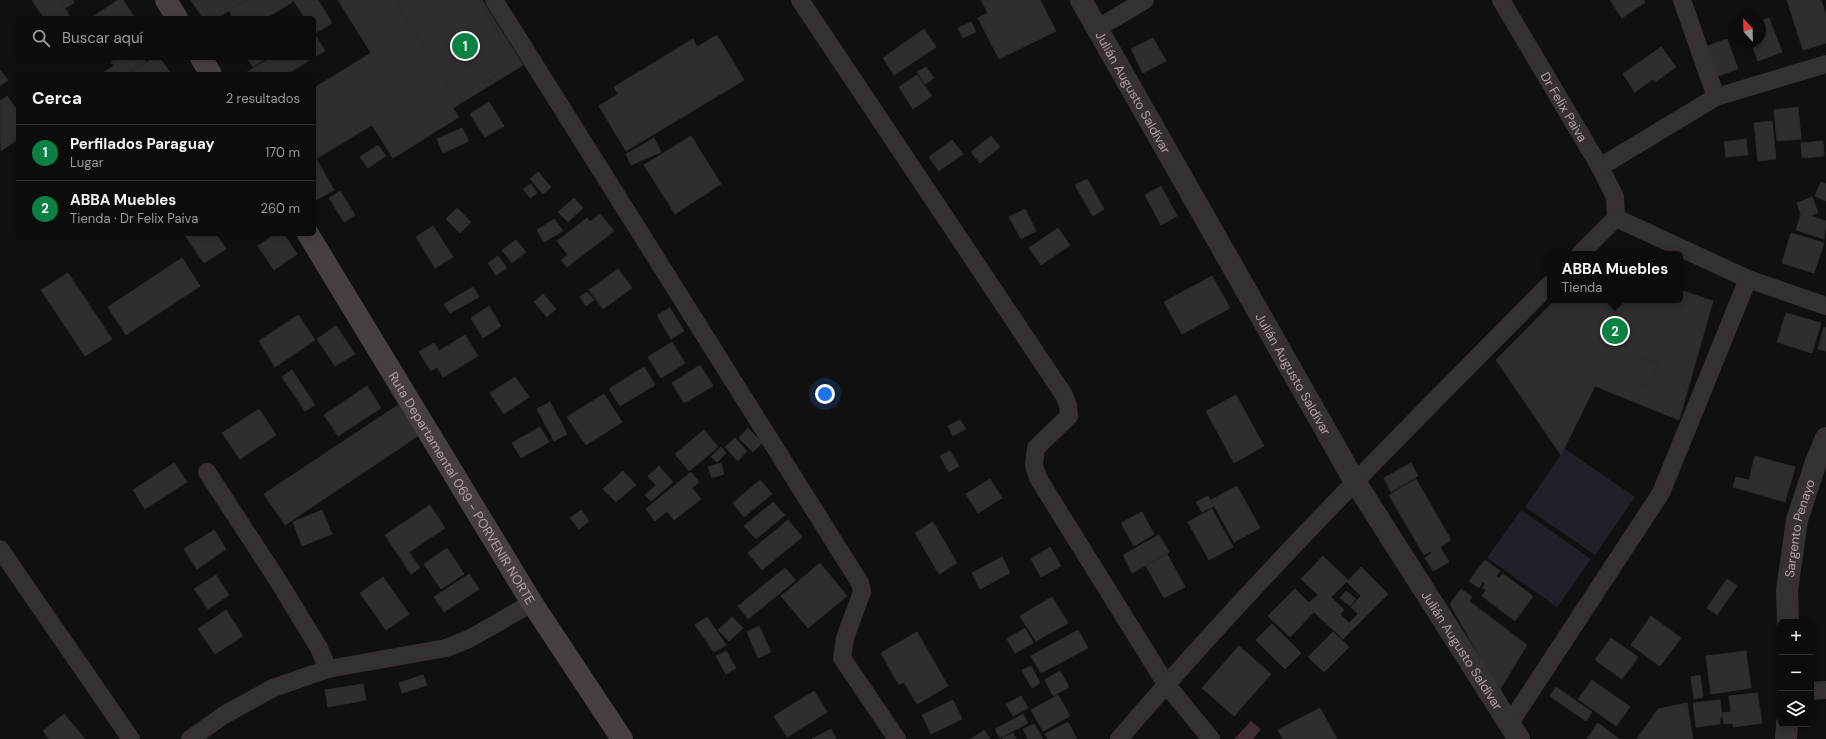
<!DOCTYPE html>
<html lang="es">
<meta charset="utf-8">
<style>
body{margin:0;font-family:"DM Sans",sans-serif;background:#1b1a1a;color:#f1f3f6}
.controls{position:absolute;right:12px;bottom:12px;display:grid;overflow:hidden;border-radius:6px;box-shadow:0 2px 6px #0003}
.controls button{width:36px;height:36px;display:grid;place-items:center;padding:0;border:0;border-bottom:1px solid #2d2c2d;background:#0d0c0c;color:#f1f3f6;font:20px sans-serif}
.compass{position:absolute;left:1730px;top:12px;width:36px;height:36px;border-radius:50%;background:#0d0c0c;box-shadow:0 2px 6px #0003;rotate:338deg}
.you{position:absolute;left:825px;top:394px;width:14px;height:14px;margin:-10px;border:3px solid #fff;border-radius:50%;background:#1a73e8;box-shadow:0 0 0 6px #1a73e833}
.badge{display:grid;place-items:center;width:26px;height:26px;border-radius:50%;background:#0b8043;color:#fff;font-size:13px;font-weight:700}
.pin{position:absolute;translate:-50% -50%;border:2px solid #fff;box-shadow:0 1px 4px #0006}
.popup{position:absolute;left:1547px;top:251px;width:136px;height:52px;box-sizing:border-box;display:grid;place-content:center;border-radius:6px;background:#0d0c0c;filter:drop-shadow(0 1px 3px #0005);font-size:13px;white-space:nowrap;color:#9a9b9d}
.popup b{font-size:15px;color:#f1f3f6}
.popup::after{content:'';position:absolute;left:50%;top:100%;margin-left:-8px;border:8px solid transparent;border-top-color:#0d0c0c}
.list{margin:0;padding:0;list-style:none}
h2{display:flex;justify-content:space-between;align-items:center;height:52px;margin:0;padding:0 16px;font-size:17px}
h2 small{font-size:13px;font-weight:400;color:#9a9b9d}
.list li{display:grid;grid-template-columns:26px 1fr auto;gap:12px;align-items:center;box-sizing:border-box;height:56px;padding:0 16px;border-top:1px solid #2d2c2d}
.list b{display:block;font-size:15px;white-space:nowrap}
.list p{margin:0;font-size:13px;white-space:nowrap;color:#9a9b9d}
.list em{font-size:13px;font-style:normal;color:#9a9b9d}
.icon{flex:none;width:22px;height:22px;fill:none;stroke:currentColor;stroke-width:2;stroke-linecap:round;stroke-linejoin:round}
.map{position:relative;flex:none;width:1826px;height:739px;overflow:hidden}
.search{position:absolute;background:#0d0c0c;box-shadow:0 2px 6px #0003;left:16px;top:16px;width:300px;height:44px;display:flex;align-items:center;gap:10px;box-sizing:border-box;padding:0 14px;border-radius:6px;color:#9a9b9d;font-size:15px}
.panel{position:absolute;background:#0d0c0c;box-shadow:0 2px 6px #0003;left:16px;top:72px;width:300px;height:164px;border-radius:6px}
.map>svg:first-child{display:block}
.green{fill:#212029}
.water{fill:#3f2c35}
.building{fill:#302d2d;stroke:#2d2a2a}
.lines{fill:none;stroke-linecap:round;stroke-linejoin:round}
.minor{stroke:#363131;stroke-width:18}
.tertiary{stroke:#363131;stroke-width:22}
.secondary{stroke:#463f40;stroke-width:22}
.labels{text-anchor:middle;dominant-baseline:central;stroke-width:3.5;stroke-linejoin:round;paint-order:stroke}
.street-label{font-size:13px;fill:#b2a0a4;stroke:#0c0b0b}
</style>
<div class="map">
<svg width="1826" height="739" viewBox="0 0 1826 739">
<rect width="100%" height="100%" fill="#111010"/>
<g class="green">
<path d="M1565 449 1635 497 1595 555 1525 507Z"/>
<path d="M1521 510 1591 559 1557 607 1487 558Z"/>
</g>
<path class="water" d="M1251 721 1261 729 1253 739H1234Z"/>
<g class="building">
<path d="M32 0H60L71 18H44Z"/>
<path d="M60 0H73L74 3 65 8Z"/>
<path d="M118 0H123L135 18H91Z"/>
<path d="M191 0H247L217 18H203Z"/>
<path d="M247 0H293L294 1 266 18H233L229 11Z"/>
<path d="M293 0H318L332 23 314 34V18H305Z"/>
<path d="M338 0H482L523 65 453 108 459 117 393 158 372 125 314 160V88L371 53Z"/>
<path d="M395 0H479L516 63 456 99Z"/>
<path d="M981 0H1040L1056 31 999 59 978 18 988 13Z"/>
<path d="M1610 0H1644L1645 2 1622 18Z"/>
<path d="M1787 0H1821L1826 15V43L1803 50Z"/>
<path d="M1769 18 1782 52 1758 61 1751 42H1760V21Z"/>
<path d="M971 22 976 32 963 38 958 28Z"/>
<path d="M924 29 936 47 894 75 883 58Z"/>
<path d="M314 33 325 51 314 57Z"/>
<path d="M717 35 744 80 626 151 599 106 618 94 614 87 693 39 697 47Z"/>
<path d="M1153 38 1166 61 1143 73 1131 49Z"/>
<path d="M1727 39 1738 69 1712 78 1702 48Z"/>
<path d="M1661 47 1676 67 1655 82 1653 79 1635 92 1623 74Z"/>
<path d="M117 58H124L132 71 127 74H101L114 66 111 62Z"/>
<path d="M124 58H143L146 62 132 71Z"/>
<path d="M160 58 171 74H132L131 72 153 58Z"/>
<path d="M247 58H267L253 67Z"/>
<path d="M270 58H313L287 74H244Z"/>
<path d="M926 67 934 78 925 84 917 72Z"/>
<path d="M0 70 8 80 0 86Z"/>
<path d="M917 75 932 96 913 109 899 87Z"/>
<path d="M7 96 18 111V139L1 151 0 101Z"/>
<path d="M489 102 504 126 485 137 470 114Z"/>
<path d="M1798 107 1801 139 1777 141 1774 110Z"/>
<path d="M1772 121 1776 159 1758 161 1754 123Z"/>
<path d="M462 128 469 141 443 153 437 139Z"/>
<path d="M691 136 721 184 675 214 644 165Z"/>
<path d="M991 136 1000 147 980 163 971 152Z"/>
<path d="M654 138 661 152 631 165 626 154Z"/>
<path d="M1746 139 1748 155 1726 157 1724 142Z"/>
<path d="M952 140 963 154 939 171 929 157Z"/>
<path d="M1823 141 1824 156 1802 158 1801 143Z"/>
<path d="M378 145 386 156 368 168 360 157Z"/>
<path d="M317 160 334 190 314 201V161Z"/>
<path d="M538 172 551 187 543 194 530 179Z"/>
<path d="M1087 179 1104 209 1093 216 1075 185Z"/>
<path d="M1821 182 1826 184V201L1815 196Z"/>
<path d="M531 184 537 193 530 198 523 189Z"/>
<path d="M1161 186 1177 216 1161 225 1145 195Z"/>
<path d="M340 191 355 215 344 222 329 198Z"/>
<path d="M1812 197 1818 213 1810 216 1826 221 1824 239 1796 230 1801 214 1797 203Z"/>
<path d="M574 198 583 208 568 222 558 212Z"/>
<path d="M457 208 471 222 460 233 446 219Z"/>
<path d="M1025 209 1036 231 1021 239 1009 217Z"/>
<path d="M600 214 614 231 567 267 561 260 568 255 557 241 587 218 590 222Z"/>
<path d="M554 219 563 231 544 242 537 230Z"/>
<path d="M433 226 453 257 435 268 416 237Z"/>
<path d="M1058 228 1070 245 1041 265 1029 248Z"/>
<path d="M1791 233 1824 243 1814 273 1782 263Z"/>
<path d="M184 234H216L226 249 204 263Z"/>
<path d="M275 234H284L297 254 274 270 258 246Z"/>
<path d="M516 240 526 252 512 263 502 250Z"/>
<path d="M498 256 507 268 496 275 488 263Z"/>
<path d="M182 258 200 286 126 335 108 307Z"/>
<path d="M618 269 632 288 603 309 589 290Z"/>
<path d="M68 273 112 339 85 356 41 290Z"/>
<path d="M1212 276 1230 308 1182 334 1164 302Z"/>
<path d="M473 287 479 297 450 313 444 304Z"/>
<path d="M1680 290 1713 301 1679 420 1595 386 1561 455 1496 360 1555 300H1680Z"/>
<path d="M587 292 594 300 586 306 580 297Z"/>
<path d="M543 294 556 309 547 317 534 302Z"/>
<path d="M489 306 501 326 483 338 471 318Z"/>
<path d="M670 308 684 331 671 339 657 315Z"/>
<path d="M1786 313 1821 323 1812 353 1777 342Z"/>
<path d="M298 315 315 340 275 367 259 341Z"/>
<path d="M336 326 355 354 335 366 317 339Z"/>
<path d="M1824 327 1826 328V351L1818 349Z"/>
<path d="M465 335 478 356 443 377 437 367 431 371 419 352 434 343 439 351Z"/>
<path d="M672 342 685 363 661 378 648 357Z"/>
<path d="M1634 356 1658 363 1651 388 1627 381Z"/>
<path d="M700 365 713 386 684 403 672 383Z"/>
<path d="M644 367 655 385 620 406 609 389Z"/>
<path d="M292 370 315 405 305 411 282 377Z"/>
<path d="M515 377 529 397 504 414 490 393Z"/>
<path d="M367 386 381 408 338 436 324 415Z"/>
<path d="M604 394 622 422 586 445 567 417Z"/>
<path d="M1236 395 1264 446 1234 463 1206 411Z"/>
<path d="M550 402 567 434 554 441 537 409Z"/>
<path d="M398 405 418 436 285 525 264 494Z"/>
<path d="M259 409 276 435 240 459 222 433Z"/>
<path d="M960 420 966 429 953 436 948 426Z"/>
<path d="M540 427 549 442 521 458 512 443Z"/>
<path d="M748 428 762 443 753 452 739 438Z"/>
<path d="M704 430 718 447 689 471 675 454Z"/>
<path d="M735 438 747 451 738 461 725 447Z"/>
<path d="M721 447 726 453 717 462 711 457Z"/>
<path d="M950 451 959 466 949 472 940 456Z"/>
<path d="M1755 456 1795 467 1785 502 1733 487 1736 477 1749 480Z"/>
<path d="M174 463 187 482 145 509 133 490Z"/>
<path d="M721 463 724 474 712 478 708 467Z"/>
<path d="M1411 463 1418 476 1391 492 1384 478Z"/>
<path d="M659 466 673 482 651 501 645 495 656 485 648 476Z"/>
<path d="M623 471 636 485 616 502 603 489Z"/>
<path d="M691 472 699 482 692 488 701 499 674 520 667 511 655 521 646 509Z"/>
<path d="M990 479 1002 498 978 513 966 494Z"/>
<path d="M1416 479 1451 540 1440 547 1449 562 1433 571 1425 558 1432 553 1431 551 1424 555 1389 495Z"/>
<path d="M760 480 772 494 744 517 733 503Z"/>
<path d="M1237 486 1260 528 1234 542 1211 500Z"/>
<path d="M1208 496 1214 506 1202 512 1196 502Z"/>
<path d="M773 502 785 515 756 539 744 526Z"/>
<path d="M430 505 445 528 409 552 420 568 411 574 385 535Z"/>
<path d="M1212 509 1233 547 1209 560 1188 522Z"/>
<path d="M322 510 332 534 302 546 293 522Z"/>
<path d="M581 510 589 521 579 529 570 518Z"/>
<path d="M1142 512 1154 534 1134 546 1121 523Z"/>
<path d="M788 520 802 537 762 570 748 553Z"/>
<path d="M933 522 957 563 939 574 915 533Z"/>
<path d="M214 530 226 549 197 569 184 549Z"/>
<path d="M1159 535 1169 552 1132 573 1123 555Z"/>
<path d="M1050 547 1061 566 1041 577 1031 559Z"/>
<path d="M447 548 464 574 441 589 424 564Z"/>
<path d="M1167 554 1185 587 1164 598 1146 566Z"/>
<path d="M1323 556 1348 580 1331 597 1344 610 1340 614 1349 623 1358 614 1351 607 1361 596 1347 582 1361 567 1388 594 1343 639 1314 612 1290 637 1268 616 1295 589 1309 603 1318 595 1301 579Z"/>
<path d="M1002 557 1010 573 980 589 972 573Z"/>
<path d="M1485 560 1500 571 1496 576 1499 578 1503 574 1533 596 1515 621 1482 596 1486 590 1482 588 1485 584 1483 582 1479 588 1469 581Z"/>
<path d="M820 563 847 596 808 628 781 596Z"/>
<path d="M785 568 796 580 748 619 738 606Z"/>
<path d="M469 574 479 589 444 612 434 597Z"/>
<path d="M216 575 229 595 208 609 194 589Z"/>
<path d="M383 577 409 614 386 630 360 593Z"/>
<path d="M1727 579 1737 586 1717 615 1707 608Z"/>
<path d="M1461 589 1472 597 1469 601 1527 645 1499 691 1450 604Z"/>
<path d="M1346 591 1356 599 1350 606 1340 598Z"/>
<path d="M1052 597 1068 623 1036 641 1020 616Z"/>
<path d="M226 610 243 636 215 654 198 629Z"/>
<path d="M1651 616 1681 638 1660 666 1631 645Z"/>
<path d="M707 617 726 645 714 652 695 625Z"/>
<path d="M732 617 743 628 729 641 718 630Z"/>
<path d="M1272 624 1301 653 1285 669 1256 640Z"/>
<path d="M759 626 771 652 758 658 747 632Z"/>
<path d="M1025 628 1033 643 1015 653 1007 639Z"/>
<path d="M1078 630 1088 648 1041 673 1031 656Z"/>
<path d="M917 632 948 686 917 704 904 682 899 685 881 653Z"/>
<path d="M1333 632 1349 647 1324 672 1308 657Z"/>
<path d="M1611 638 1638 657 1622 679 1595 660Z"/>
<path d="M1239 646 1271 674 1234 716 1202 688Z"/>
<path d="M726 651 736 668 726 674 716 656Z"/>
<path d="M1746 651 1751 688 1711 694 1706 656Z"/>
<path d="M1031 666 1040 683 1032 688 1022 670Z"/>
<path d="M1060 671 1069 687 1053 696 1045 680Z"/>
<path d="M423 675 427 685 402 693 399 683Z"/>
<path d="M1700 675 1703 697 1694 699 1691 677Z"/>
<path d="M1592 680 1630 707 1616 726 1578 699Z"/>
<path d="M363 684 366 700 328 707 325 690Z"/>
<path d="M1556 687 1592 712 1586 721 1550 696Z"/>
<path d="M814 691 827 712 787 737 774 716Z"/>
<path d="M1757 693 1762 723 1733 727V723L1724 724 1722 713 1731 712 1729 696Z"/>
<path d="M1058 695 1070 716 1043 731 1031 710Z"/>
<path d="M1021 696 1028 708 1013 716 1006 704Z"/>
<path d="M953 700 962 719 931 734 922 715Z"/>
<path d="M1720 700 1722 717H1720V724L1696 727 1693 703Z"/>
<path d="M1687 703 1693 739H1637L1658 709Z"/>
<path d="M1320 708 1337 739H1283L1278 730Z"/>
<path d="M64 714 85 739H49L43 731Z"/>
<path d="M1023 714 1028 723 1000 738 995 729Z"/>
<path d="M1068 722 1077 739H1048L1045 734Z"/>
<path d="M1598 723 1619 739H1587Z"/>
<path d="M1034 724 1043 739H1028L1023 729Z"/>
<path d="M831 729 836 739H812Z"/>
<path d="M984 730 990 739H971Z"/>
<path d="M1013 733 1016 739H1003V738Z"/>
</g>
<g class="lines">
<g class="minor">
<path d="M494 0 860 583 862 592 845 638 842 658 897 739"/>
<path d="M800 0 1064 395 1068 405 1069 416 1036 448 1034 465 1038 478 1166 684 1211 739"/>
<path id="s1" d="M1501 0 1600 167 1615 197 1616 218"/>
<path d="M1682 0 1716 97"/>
<path d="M1098 28 1145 0"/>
<path d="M1600 167 1716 97 1826 64"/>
<path d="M1616 218 1748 279"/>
<path d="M1580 254 1616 218"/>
<path d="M207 472 277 579 319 648 328 669"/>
<path d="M0 549 131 739"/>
<path d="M1811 691 1826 690"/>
<path d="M1510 723 1661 493 1748 279 1826 306"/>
<path d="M190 739 224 715 273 688 328 669 446 648 469 639 532 603"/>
<path d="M1119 739C1255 580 1403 432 1550 284"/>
</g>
<g class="tertiary">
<path id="s2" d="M1081 0 1354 480 1519 739"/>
<path id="s3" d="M1788 622 1787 590 1797 520 1815 465 1826 438"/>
<path d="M1786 739 1787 724"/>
</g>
<g class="secondary">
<path d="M166 0 177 18"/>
<path d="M201 58 211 74"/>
<path id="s4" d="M308 234 532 603 622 739"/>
</g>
</g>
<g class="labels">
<g class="street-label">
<text stroke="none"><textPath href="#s2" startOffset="106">Julián Augusto Saldívar</textPath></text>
<text stroke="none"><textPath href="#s1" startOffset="124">Dr Felix Paiva</textPath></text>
<text stroke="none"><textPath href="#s2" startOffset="430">Julián Augusto Saldívar</textPath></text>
<text stroke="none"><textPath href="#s4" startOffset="297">Ruta Departamental 069 - PORVENIR NORTE</textPath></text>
<text stroke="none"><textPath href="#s3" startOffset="95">Sargento Penayo</textPath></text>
<text stroke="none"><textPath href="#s2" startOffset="754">Julián Augusto Saldívar</textPath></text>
</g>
</g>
</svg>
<div class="controls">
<button>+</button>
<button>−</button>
<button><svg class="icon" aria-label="layers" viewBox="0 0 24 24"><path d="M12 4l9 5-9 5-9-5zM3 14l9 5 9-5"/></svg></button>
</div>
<svg class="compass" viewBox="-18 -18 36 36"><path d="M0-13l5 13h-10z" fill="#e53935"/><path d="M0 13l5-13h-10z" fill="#9a9b9d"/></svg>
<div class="you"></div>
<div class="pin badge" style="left:465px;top:46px">1</div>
<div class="pin badge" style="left:1615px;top:331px">2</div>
<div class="popup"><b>ABBA Muebles</b>Tienda</div>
<div class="search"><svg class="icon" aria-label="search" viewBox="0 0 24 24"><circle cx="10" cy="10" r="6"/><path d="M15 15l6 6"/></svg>Buscar aquí</div>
<section class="panel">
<h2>Cerca<small>2 resultados</small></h2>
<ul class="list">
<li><span class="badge">1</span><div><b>Perfilados Paraguay</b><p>Lugar</p></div><em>170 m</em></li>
<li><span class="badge">2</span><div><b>ABBA Muebles</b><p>Tienda · Dr Felix Paiva</p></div><em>260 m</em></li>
</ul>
</section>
</div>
